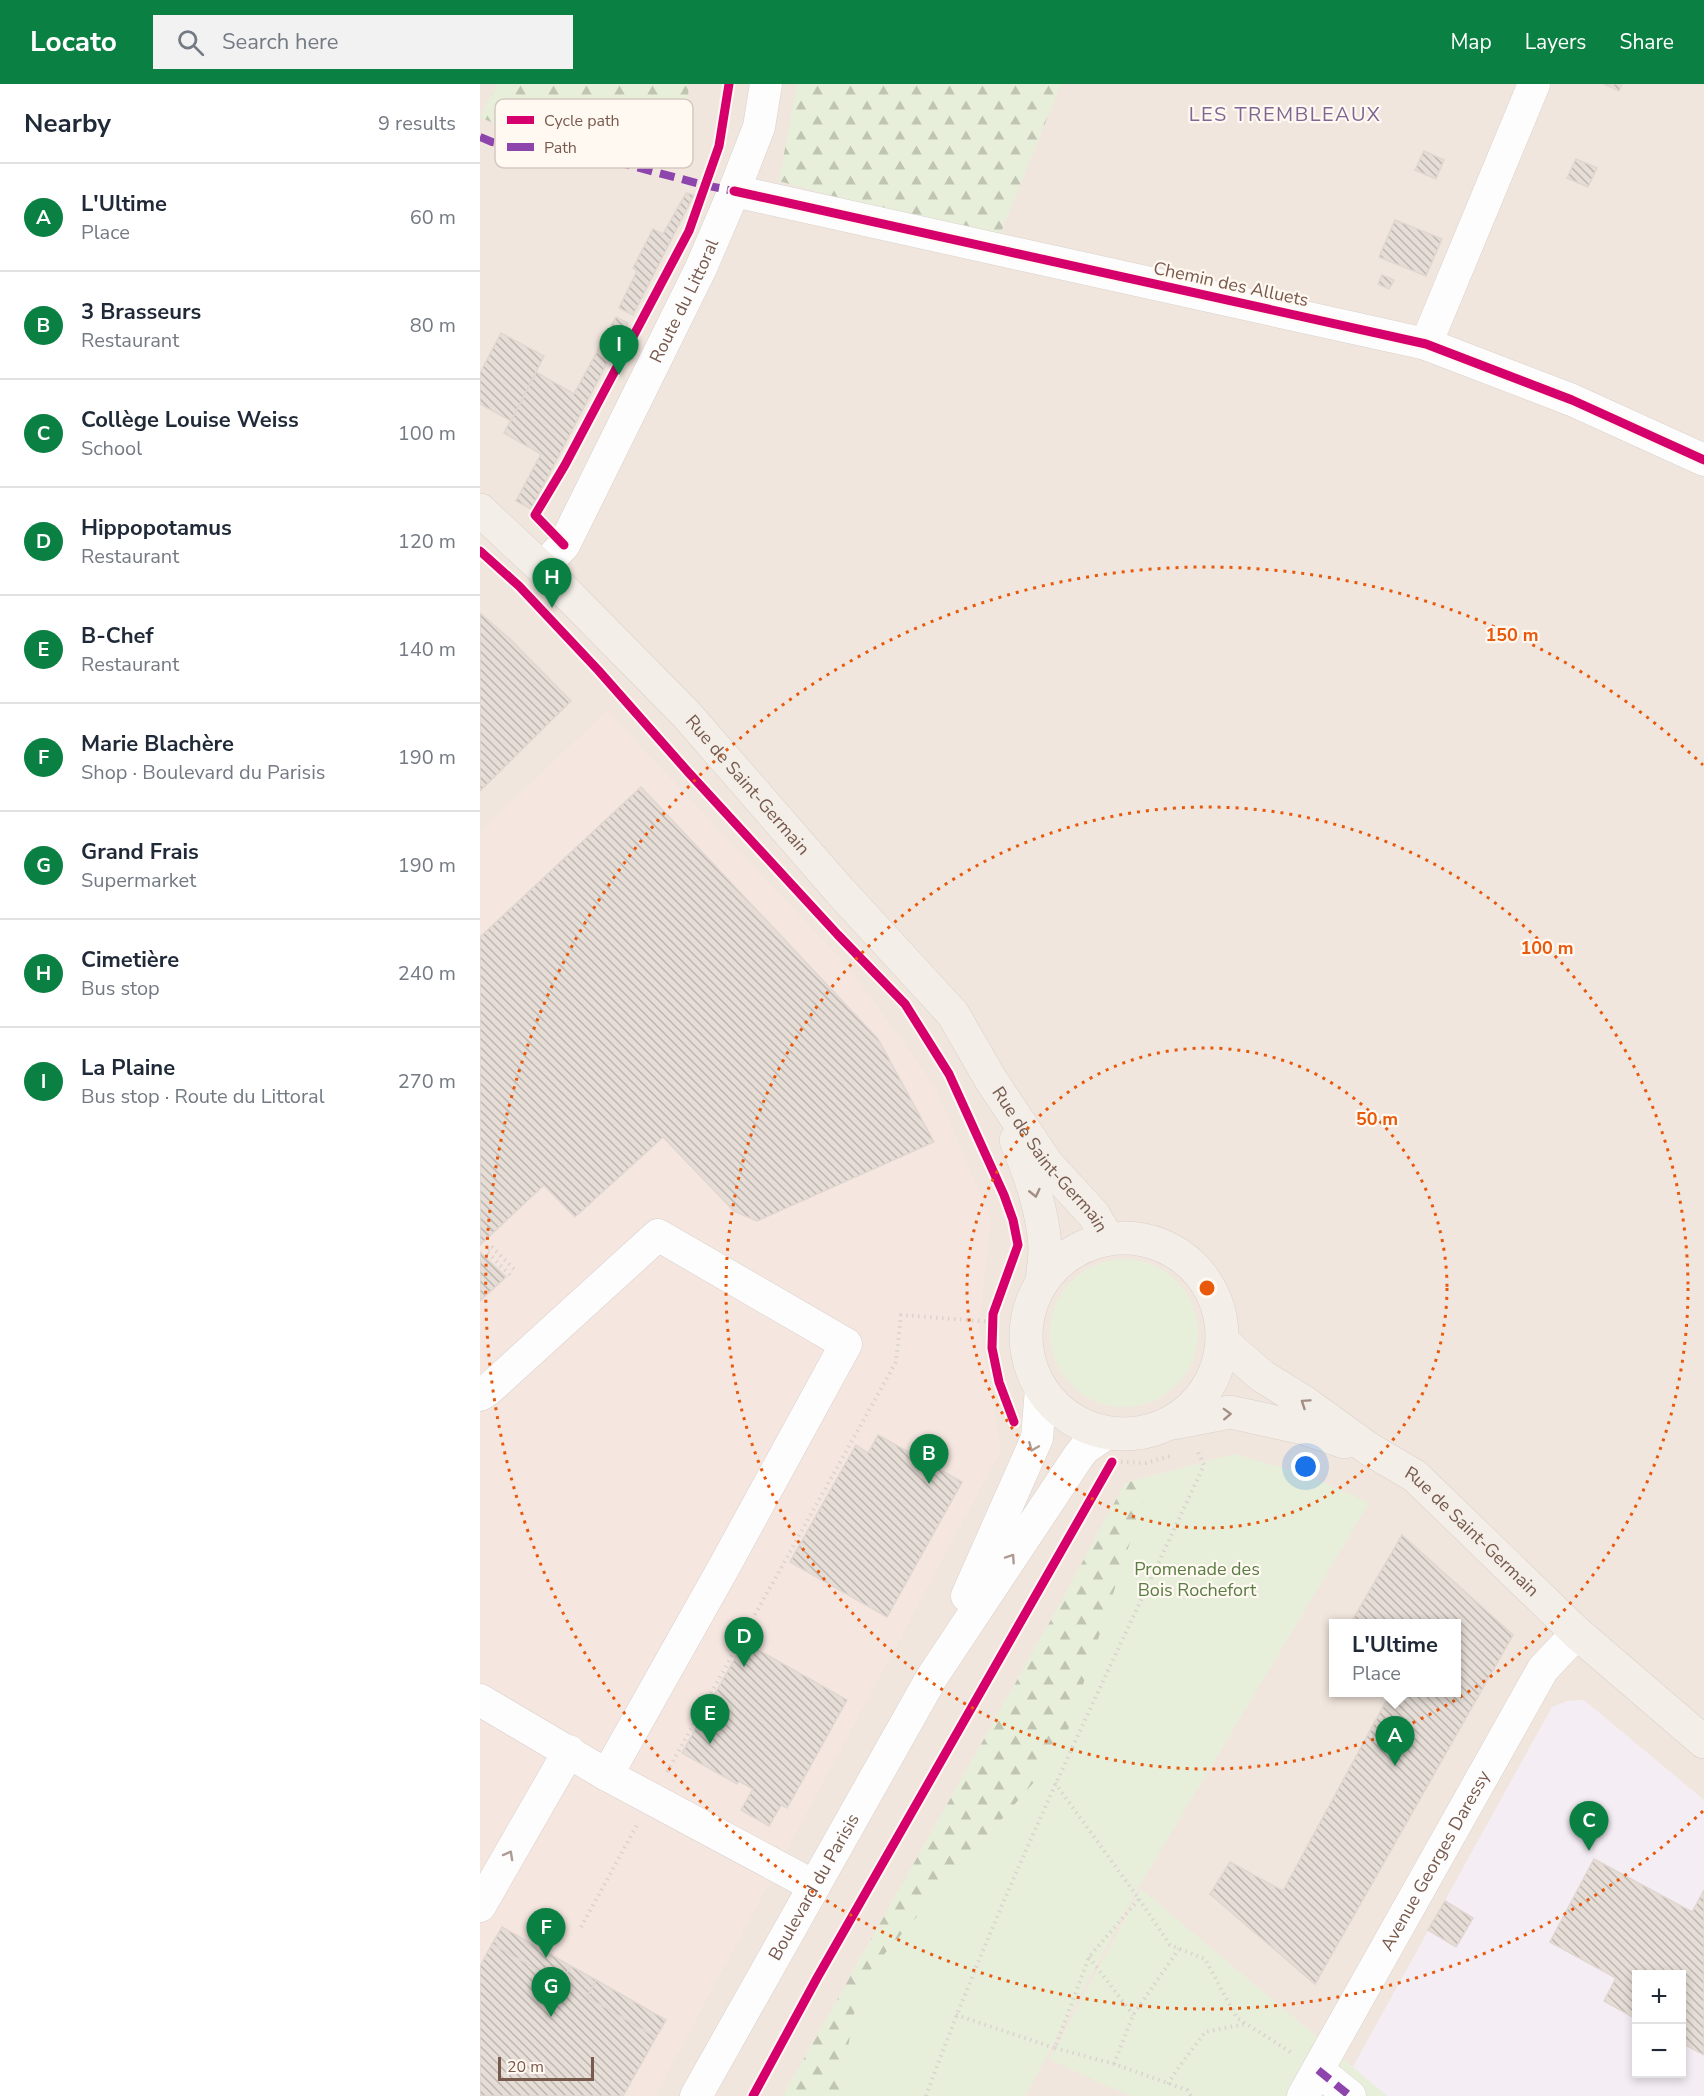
<!DOCTYPE html>
<meta charset="utf-8">
<style>
body{margin:0;font-family:"Nunito Sans",sans-serif;background:#f2f2f3;color:#1f2937}
.controls{position:absolute;right:18px;bottom:18px;display:grid;overflow:hidden;border-radius:0px;box-shadow:0 3px 9px #0003}
.controls button{width:54px;height:54px;display:grid;place-items:center;padding:0;border:0;border-bottom:2px solid #e0e1e3;background:#fff;color:#1f2937;font:30px sans-serif}
.scale{position:absolute;left:18px;bottom:15px;width:96px;box-sizing:border-box;padding-left:6px;border:3px solid #785a4d;border-top:0;font-size:16px;line-height:21px;white-space:nowrap;color:#785a4d;-webkit-text-stroke:4px #fff9f2;paint-order:stroke}
.you{position:absolute;left:826px;top:1383px;width:21px;height:21px;margin:-15px;border:4px solid #fff;border-radius:50%;background:#1a73e8;box-shadow:0 0 0 9px #1a73e833}
.badge{display:grid;place-items:center;width:39px;height:39px;border-radius:50%;background:#0b8043;color:#fff;font-size:20px;font-weight:700}
.pin{position:absolute;translate:-50% -50px;filter:drop-shadow(0 2px 3px #0008)}
.pin::after{content:'';position:absolute;top:32px;width:21px;height:18px;background:inherit;clip-path:polygon(0 0,100% 0,50% 100%)}
.popup{position:absolute;left:849px;top:1535px;width:132px;height:78px;box-sizing:border-box;display:grid;place-content:center;border-radius:0px;background:#fff;filter:drop-shadow(0 2px 4px #0005);font-size:20px;white-space:nowrap;color:#747a83}
.popup b{font-size:22px;color:#1f2937}
.popup::after{content:'';position:absolute;left:50%;top:100%;margin-left:-12px;border:12px solid transparent;border-top-color:#fff}
.list{margin:0;padding:0;list-style:none}
h2{display:flex;justify-content:space-between;align-items:center;height:78px;margin:0;padding:0 24px;font-size:26px}
h2 small{font-size:20px;font-weight:400;color:#747a83}
.list li{display:grid;grid-template-columns:39px 1fr auto;gap:18px;align-items:center;box-sizing:border-box;height:108px;padding:0 24px;border-top:2px solid #e0e1e3}
.list b{display:block;font-size:22px;white-space:nowrap}
.list p{margin:0;font-size:20px;white-space:nowrap;color:#747a83}
.list em{font-size:20px;font-style:normal;color:#747a83}
.icon{flex:none;width:33px;height:33px;fill:none;stroke:currentColor;stroke-width:2;stroke-linecap:round;stroke-linejoin:round}
.map{position:relative;flex:none;width:1224px;height:2012px;overflow:hidden}
header{display:flex;align-items:center;gap:36px;box-sizing:border-box;height:84px;padding:0 30px;background:#0b8043;color:#fff}
header strong{font-size:28px}
nav{display:flex;gap:33px;margin-inline-start:auto;font-size:21px}
.search{width:420px;height:54px;background:#f2f2f3;display:flex;align-items:center;gap:15px;box-sizing:border-box;padding:0 21px;border-radius:0px;color:#747a83;font-size:22px}
main{display:flex}
aside{flex:1;background:#fff}
.map>svg:first-child{display:block}
.residential{fill:#f1e6dd;fill-rule:evenodd}
.commercial{fill:#f5e6e0}
.education{fill:#f4edf4;fill-rule:evenodd}
.green{fill:#e7efda}
.forest{fill:url(#forest-firs)}
.building{fill:url(#building-back-hatch);stroke:#e1d7d1;stroke-width:1.5}
.lines{fill:none;stroke-linecap:round;stroke-linejoin:round}
.minor-casing{stroke:#d8d1cc;stroke-width:33}
.major-casing{stroke:#dad0cc;stroke-width:34}
.path{stroke:#dad3d0;stroke-width:4;stroke-dasharray:1.5 4.5;stroke-linecap:butt}
.minor{stroke:#fefdfd;stroke-width:32}
.major{stroke:#f3eee7;stroke-width:33}
.quiet{stroke:#8e44ad;stroke-width:8;stroke-dasharray:15 8;stroke-linecap:butt}
.cycleway-casing{stroke:#fff9f2;stroke-width:13}
.cycleway{stroke:#d6006c;stroke-width:9}
.oneway{stroke:#a38e83}
.oneway2{stroke:#ae9b93}
.ring{fill:none;stroke:#e8590c;stroke-width:3;stroke-dasharray:3 6}
.labels{text-anchor:middle;dominant-baseline:central;stroke-width:4.5;stroke-linejoin:round;paint-order:stroke}
.street-label{font-size:18px;fill:#785a4d;stroke:#fff9f2}
.park-label{font-size:18px;fill:#5a7d45;stroke:#fff9f2}
.neighbourhood-label{font-size:20px;letter-spacing:1.5px;fill:#816693;stroke:#fff9f2}
.key{fill:#fff9f2;stroke:#d6c9c0;stroke-width:1.5}
.key-label{font-size:16px;fill:#785a4d}
.centre{fill:#e8590c;stroke:#fff9f2;stroke-width:3}
.ring-label{font-size:18px;text-anchor:middle;font-weight:bold;fill:#e8590c;stroke:#fff9f2;stroke-width:4.5;stroke-linejoin:round;paint-order:stroke}
</style>
<header>
<strong>Locato</strong>
<div class="search"><svg class="icon" aria-label="search" viewBox="0 0 24 24"><circle cx="10" cy="10" r="6"/><path d="M15 15l6 6"/></svg>Search here</div>
<nav><a>Map</a><a>Layers</a><a>Share</a></nav>
</header>
<main>
<aside>
<h2>Nearby<small>9 results</small></h2>
<ul class="list">
<li><span class="badge">A</span><div><b>L'Ultime</b><p>Place</p></div><em>60 m</em></li>
<li><span class="badge">B</span><div><b>3 Brasseurs</b><p>Restaurant</p></div><em>80 m</em></li>
<li><span class="badge">C</span><div><b>Collège Louise Weiss</b><p>School</p></div><em>100 m</em></li>
<li><span class="badge">D</span><div><b>Hippopotamus</b><p>Restaurant</p></div><em>120 m</em></li>
<li><span class="badge">E</span><div><b>B-Chef</b><p>Restaurant</p></div><em>140 m</em></li>
<li><span class="badge">F</span><div><b>Marie Blachère</b><p>Shop · Boulevard du Parisis</p></div><em>190 m</em></li>
<li><span class="badge">G</span><div><b>Grand Frais</b><p>Supermarket</p></div><em>190 m</em></li>
<li><span class="badge">H</span><div><b>Cimetière</b><p>Bus stop</p></div><em>240 m</em></li>
<li><span class="badge">I</span><div><b>La Plaine</b><p>Bus stop · Route du Littoral</p></div><em>270 m</em></li>
</ul>
</aside>
<div class="map">
<svg width="1224" height="2012" viewBox="0 0 1224 2012">
<defs>
<pattern id="forest-firs" width="22" height="20" patternUnits="userSpaceOnUse" patternTransform="scale(1.5)"><rect width="22" height="20" fill="#e7efda"/><path d="M5 1l3.5 6h-7zM16 11l3.5 6h-7z" fill="#c0c5b3"/></pattern>
<pattern id="building-back-hatch" width="6" height="6" patternUnits="userSpaceOnUse" patternTransform="scale(1.5)"><rect width="6" height="6" fill="#e5ddd6"/><path d="M-1 5l2 2M0 0l6 6M5-1l2 2" fill="none" stroke="#beb6b0"/></pattern>
</defs>
<rect width="100%" height="100%" fill="#f8f4ef"/>
<path class="residential" d="M0 0H1224V2012H0ZM854 1540H976V1608H854ZM1156 1890H1202V1990H1156Z"/>
<path class="commercial" d="M127 627 371 886 454 1001 511 1136 499 1240 521 1366 175 2012H0V747Z"/>
<path class="education" d="M1104 1616 1224 1716V2012H903L870 1988 1072 1623 1087 1617ZM1156 1890H1202V1990H1156Z"/>
<g class="green">
<circle cx="644" cy="1249" r="74"/>
<path d="M754 1370 824 1390 889 1419 660 1801 545 2012H303L581 1518 645 1399Z"/>
<path d="M661 1805 907 2012H650L569 1975Z"/>
</g>
<g class="forest">
<path d="M17 0H208L210 64 101 25 60 61 0 33Z"/>
<path d="M317 0H581L517 158 299 97Z"/>
<path d="M672 1392 581 1667 380 1898 359 2012H303L581 1518 645 1399Z"/>
</g>
<g class="building">
<path d="M1124 0H1142L1139 7Z"/>
<path d="M944 67 964 76 956 95 935 86Z"/>
<path d="M1096 75 1117 84 1108 103 1087 94Z"/>
<path d="M206 109 214 111 153 231 139 224 157 187 153 184 173 145 183 150Z"/>
<path d="M915 136 962 155 946 192 899 173Z"/>
<path d="M902 191 914 196 909 205 898 200Z"/>
<path d="M136 233 148 239 51 425 36 417 61 370 24 349 56 288 94 310Z"/>
<path d="M21 249 64 272 31 337 0 320V289Z"/>
<path d="M0 529 31 556 91 617 0 707Z"/>
<path d="M161 703 398 955 454 1058 277 1137 254 1127 183 1053 95 1133 64 1101 0 1161V853Z"/>
<path d="M0 1168 26 1193 0 1217Z"/>
<path d="M398 1351 482 1398 407 1533 310 1478 376 1361 388 1369Z"/>
<path d="M922 1451 1033 1551 835 1900 730 1810 750 1778 803 1807 911 1608H976V1540H874L872 1537Z"/>
<path d="M264 1558 367 1616 307 1724 301 1721 289 1742 261 1726 273 1705 259 1697 257 1700 202 1669Z"/>
<path d="M1114 1775 1212 1828 1224 1806V1971L1202 1959V1890H1156V1935L1124 1917 1136 1894 1070 1858Z"/>
<path d="M965 1817 993 1834 976 1863 948 1846Z"/>
<path d="M22 1843 91 1882 81 1899 12 1860Z"/>
<path d="M12 1860 81 1899 91 1882 116 1896 107 1913 176 1953 143 2012H0V1882Z"/>
<path d="M116 1896 186 1936 176 1953 107 1913Z"/>
</g>
<g class="lines">
<g class="minor-casing">
<g id="minor">
<path d="M254 107 946 260 1092 316 1224 376"/>
<path d="M946 260 1054 0"/>
<path id="s1" d="M62 484 84 461 221 184 254 107 279 43 286 0"/>
<path d="M0 1311 9 1305 178 1151 366 1260 244 1483 127 1691"/>
<path d="M487 1512 557 1354 561 1305"/>
<path d="M0 1616 127 1691 334 1802"/>
<path d="M0 1822 89 1667"/>
<path d="M838 1986 870 2012"/>
<path id="s2" d="M216 2012 452 1593 598 1373 605 1364 627 1349"/>
<path id="s3" d="M823 2012 1063 1585 1097 1549"/>
</g>
</g>
<g class="major-casing">
<g id="major">
<path id="s4" d="M0 426 62 484 206 630 360 807 473 930 511 996 567 1080 614 1131 627 1154"/>
<path d="M536 1056C550 1091 563 1126 565 1164 565 1175 563 1186 562 1197"/>
<circle cx="644" cy="1252" r="98"/>
<path id="s5" d="M743 1258 782 1292 824 1318 889 1365 935 1392 1097 1549 1224 1658"/>
<path d="M693 1339 750 1328 823 1344 864 1358"/>
</g>
</g>
<g class="path">
<path d="M30 1191 6 1167 11 1162 35 1186"/>
<path d="M641 1378 666 1379 690 1372"/>
<path d="M187 1688 416 1278 421 1231 513 1238"/>
<path d="M659 1815 690 1861 725 1875 757 1934 812 1969"/>
<path d="M101 1843 157 1741"/>
<path d="M609 1873 653 1931"/>
<path d="M476 1931 575 1964 609 1873 659 1815 575 1699"/>
<path d="M575 1964 634 1980 707 2006 711 2012"/>
<path d="M634 1980 653 1931 699 1865"/>
<path d="M688 2000 696 1987 725 1948 765 1940"/>
<path d="M446 2012C525 1796 628 1589 724 1381L718 1368"/>
</g>
<use href="#minor" class="minor"/>
<use href="#major" class="major"/>
<g class="quiet">
<path d="M0 53 12 58 137 78 224 101 254 107"/>
<path d="M838 1986 870 2012"/>
</g>
<g class="cycleway-casing">
<g id="cycleway">
<path d="M254 107 946 260 1092 316 1224 376"/>
<path d="M84 461 55 431 85 381 209 147 239 62 249 0"/>
<path d="M0 467 39 502 118 586 209 689 358 851 425 920 469 990 524 1111 533 1136 538 1161 513 1230 512 1264 519 1298 534 1338"/>
<path d="M273 2012 337 1894 632 1378"/>
</g>
</g>
<use href="#cycleway" class="cycleway"/>
</g>
<defs><path id="oneway-chevron" d="M-2-3.5L2.5 0L-2 3.5" fill="none" stroke-width="1.6" stroke-linecap="round" stroke-linejoin="round" transform="scale(1.5)"/></defs>
<g class="oneway">
<use href="#oneway-chevron" transform="translate(555 1109) rotate(77)"/>
<use href="#oneway-chevron" transform="translate(825 1319) rotate(-146)"/>
<use href="#oneway-chevron" transform="translate(747 1330) rotate(-2)"/>
</g>
<g class="oneway2">
<use href="#oneway-chevron" transform="translate(553 1363) rotate(113)"/>
<use href="#oneway-chevron" transform="translate(531 1474) rotate(-56)"/>
<use href="#oneway-chevron" transform="translate(29 1771) rotate(-61)"/>
</g>
<g class="ring">
<circle cx="727" cy="1204" r="240"/>
<circle cx="727" cy="1204" r="481"/>
<path d="M1223 1727A721 721 0 1 1 1223 681"/>
</g>
<g class="labels">
<g class="street-label">
<text transform="translate(751 200) rotate(12)">Chemin des Alluets</text>
<text stroke="none"><textPath href="#s1" startOffset="304">Route du Littoral</textPath></text>
<text stroke="none"><textPath href="#s4" startOffset="384">Rue de Saint-Germain</textPath></text>
<text stroke="none"><textPath href="#s4" startOffset="867">Rue de Saint-Germain</textPath></text>
<text stroke="none"><textPath href="#s5" startOffset="314">Rue de Saint-Germain</textPath></text>
<text stroke="none"><textPath href="#s3" startOffset="270">Avenue Georges Daressy</textPath></text>
<text stroke="none"><textPath href="#s2" startOffset="240">Boulevard du Parisis</textPath></text>
</g>
<g class="park-label">
<text x="717" y="1485">Promenade des<tspan x="717" dy="21">Bois Rochefort</tspan></text>
</g>
<g class="neighbourhood-label">
<text x="805" y="30">LES TREMBLEAUX</text>
</g>
</g>
<rect x="15" y="15" width="198" height="69" rx="9" class="key"/>
<rect x="27" y="32" width="27" height="8" fill="#d6006c"/>
<rect x="27" y="59" width="27" height="8" fill="#8e44ad"/>
<g class="key-label">
<text x="64" y="42">Cycle path</text>
<text x="64" y="69">Path</text>
</g>
<circle cx="727" cy="1204" r="9" class="centre"/>
<g class="ring-label">
<text x="1032" y="557">150 m</text>
<text x="1067" y="870">100 m</text>
<text x="897" y="1041">50 m</text>
</g>
</svg>
<div class="controls">
<button>+</button>
<button>−</button>
</div>
<div class="scale">20 m</div>
<div class="you"></div>
<div class="pin badge" style="left:915px;top:1682px">A</div>
<div class="popup"><b>L'Ultime</b>Place</div>
<div class="pin badge" style="left:449px;top:1400px">B</div>
<div class="pin badge" style="left:1109px;top:1767px">C</div>
<div class="pin badge" style="left:264px;top:1583px">D</div>
<div class="pin badge" style="left:230px;top:1660px">E</div>
<div class="pin badge" style="left:66px;top:1874px">F</div>
<div class="pin badge" style="left:71px;top:1933px">G</div>
<div class="pin badge" style="left:72px;top:524px">H</div>
<div class="pin badge" style="left:139px;top:291px">I</div>
</div>
</main>
